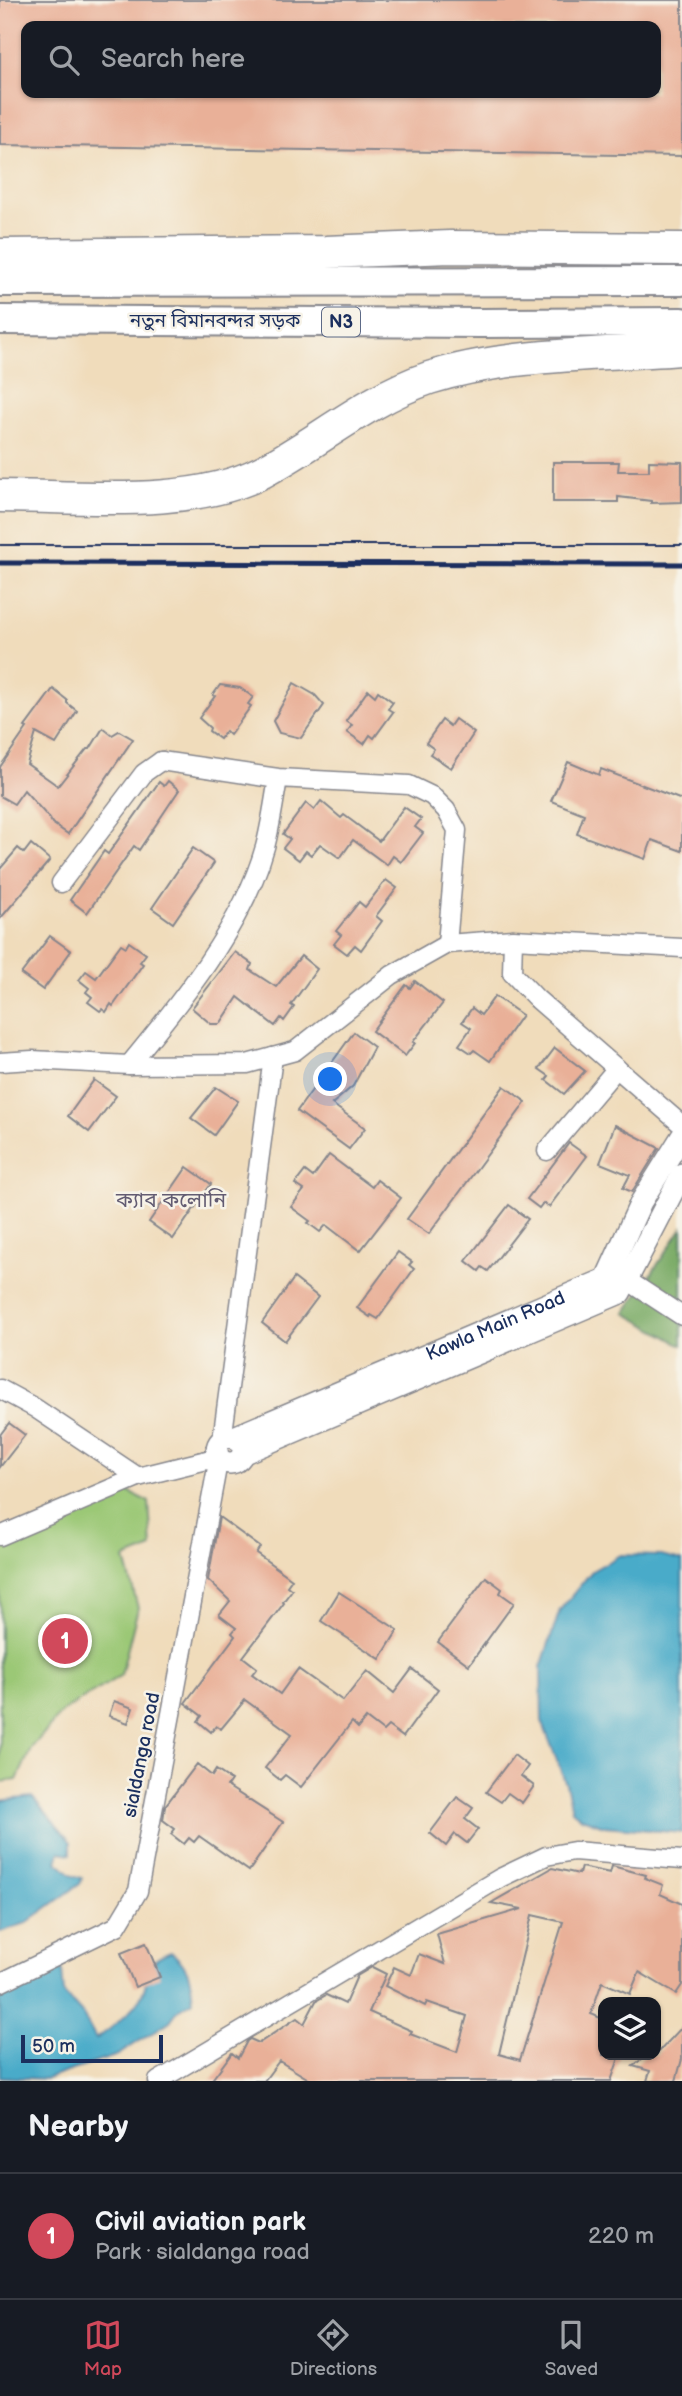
<!DOCTYPE html>
<meta charset="utf-8">
<style>
body{margin:0;font-family:"Balsamiq Sans","Noto Sans Bengali",sans-serif;background:#20242c;color:#f1f3f6}
.controls{position:absolute;right:21px;bottom:21px;display:grid;overflow:hidden;border-radius:14px;box-shadow:0 2px 5px #0004}
.controls button{width:63px;height:63px;display:grid;place-items:center;padding:0;border:0;border-bottom:2px solid #363941;background:#171b24;color:#f1f3f6;font:35px sans-serif}
.scale{position:absolute;left:21px;bottom:18px;width:142px;box-sizing:border-box;padding-left:7px;border:4px solid #1b2f5e;border-top:0;font-size:19px;line-height:24px;white-space:nowrap;color:#1b2f5e;-webkit-text-stroke:5px #f7f3e8;paint-order:stroke}
.you{position:absolute;left:331px;top:1080px;width:24px;height:24px;margin:-18px;border:5px solid #fff;border-radius:50%;background:#1a73e8;box-shadow:0 0 0 10px #1a73e833}
.badge{display:grid;place-items:center;width:46px;height:46px;border-radius:50%;background:#d1495b;color:#fff;font-size:23px;font-weight:700}
.pin{position:absolute;translate:-50% -50%;border:4px solid #fff;box-shadow:0 2px 7px #0006}
.list{margin:0;padding:0;list-style:none}
h2{display:flex;justify-content:space-between;align-items:center;height:91px;margin:0;padding:0 28px;font-size:30px}
h2 small{font-size:23px;font-weight:400;color:#9ea1a6}
.list li{display:grid;grid-template-columns:46px 1fr auto;gap:21px;align-items:center;box-sizing:border-box;height:126px;padding:0 28px;border-top:2px solid #363941}
.list b{display:block;font-size:26px;white-space:nowrap}
.list p{margin:0;font-size:23px;white-space:nowrap;color:#9ea1a6}
.list em{font-size:23px;font-style:normal;color:#9ea1a6}
.icon{flex:none;width:38px;height:38px;fill:none;stroke:currentColor;stroke-width:2;stroke-linecap:round;stroke-linejoin:round}
.map{position:relative;flex:none;width:682px;height:2081px;overflow:hidden}
.search{position:absolute;background:#171b24;box-shadow:0 2px 5px #0004;left:21px;right:21px;top:21px;height:77px;display:flex;align-items:center;gap:18px;box-sizing:border-box;padding:0 24px;border-radius:14px;color:#9ea1a6;font-size:26px}
.sheet{height:217px;background:#171b24}
nav{display:flex;justify-content:space-around;align-items:center;box-sizing:border-box;height:98px;border-top:2px solid #363941;background:#171b24;font-size:19px;color:#9ea1a6}
nav a{display:grid;justify-items:center;gap:4px}
nav .on{color:#d1495b}
.map>svg:first-child{display:block}
.green{fill:#9bc876;stroke:#5b7c6a;stroke-width:2}
.forest{fill:#7cac67;stroke:#4c6e62;stroke-width:2}
.water{fill:#4aabc9;stroke:#326d94;stroke-width:2}
.building{fill:#e9b098;fill-rule:evenodd}
.lines{fill:none;stroke-linecap:round;stroke-linejoin:round}
.minor-casing{stroke:#86868c;stroke-width:21}
.tertiary-casing{stroke:#86868c;stroke-width:24}
.trunk-casing{stroke:#86868c;stroke-width:32}
.motorway-casing{stroke:#86868c;stroke-width:35}
.minor{stroke:#fff;stroke-width:18}
.tertiary{stroke:#fff;stroke-width:21}
.trunk{stroke:#fff;stroke-width:28}
.motorway{stroke:#fff;stroke-width:32}
.tram{stroke:#1b2f5e;stroke-width:2}
.rail{stroke:#1b2f5e;stroke-width:5}
.labels{text-anchor:middle;dominant-baseline:central;stroke-width:5;stroke-linejoin:round;paint-order:stroke}
.shield{fill:#f7f3e8;stroke:#5d6a87;stroke-width:2}
.shield-label{font-size:18px;font-weight:bold;fill:#1b2f5e}
.street-label{font-size:19px;fill:#1b2f5e;stroke:#f7f3e8}
.neighbourhood-label{font-size:21px;fill:#635c72;stroke:#f7f3e8}
</style>
<div class="map">
<svg width="682" height="2081" viewBox="0 0 682 2081">
<rect width="100%" height="100%" fill="#f7f3e8"/>
<filter id="ink" filterUnits="userSpaceOnUse"><feTurbulence type="fractalNoise" baseFrequency=".0143" numOctaves="2"/><feDisplacementMap in="SourceGraphic" scale="14" xChannelSelector="R" yChannelSelector="G"/><feConvolveMatrix kernelMatrix="1 2 1 2 8 2 1 2 1" color-interpolation-filters="sRGB"/></filter>
<filter id="wash" filterUnits="userSpaceOnUse"><feTurbulence type="fractalNoise" baseFrequency=".00686" numOctaves="4" result="noise"/><feDisplacementMap in="SourceGraphic" scale="28" xChannelSelector="R" yChannelSelector="G"/><feGaussianBlur stdDeviation="1.57" result="paint"/><feColorMatrix in="noise" values="0 0 0 0 0 0 0 0 0 0 0 0 0 0 0 0 0 1.4 0 .05"/><feComposite in="paint" operator="in"/></filter>
<g filter="url(#wash)">
<rect width="100%" height="100%" fill="#f0dcbb"/>
<path class="green" d="M125 1490 149 1502 152 1548 125 1559 138 1608 121 1675 62 1712 32 1747 17 1780 0 1782V1543Z"/>
<path class="forest" d="M682 1228V1345L625 1313Z"/>
<g class="water">
<path d="M620 1555 661 1556 682 1561V1833L604 1826 582 1818 572 1810 566 1784 542 1721 541 1667 560 1610 592 1571Z"/>
<path d="M32 1797 71 1842V1854L60 1852 57 1861 71 1874 82 1878 80 1884 26 1923 0 1932V1801Z"/>
<path d="M171 1952C189 1966 191 1979 193 2001L178 2010 170 2021 118 2055 46 2079 0 2077V1979L61 1959 64 1994 83 2015 96 2039C112 2028 129 2014 140 1998 154 1975 138 1964 171 1952Z"/>
</g>
<g id="blocks">
<g class="building">
<path d="M0 0H682V156L0 145ZM26 26H656V93H26Z"/>
<path d="M649 461 682 462V502L651 503V501L618 497V502H553V462H619L618 471H649Z"/>
<path d="M294 683 315 695 324 705 301 738 279 733 273 721Z"/>
<path d="M220 685 240 688 253 697 248 704 251 706 230 735 226 731 220 739 209 731 210 728 199 718 215 696 213 695Z"/>
<path d="M53 689 67 700V703L77 711 56 744 36 733 27 764 58 786 87 749H90L103 728 112 735 119 731 133 739 68 834 52 823 50 819 24 790 14 804 0 796V767L27 728 25 727Z"/>
<path d="M368 690 375 696 378 691 393 702 388 709 393 712 374 738 370 735 364 744 347 732 352 725 346 721Z"/>
<path d="M455 719 474 733 451 768 430 754 434 749 426 743 442 720 450 726Z"/>
<path d="M568 762 599 775 601 769 682 800V851L652 840 645 859 577 834 584 814 551 801Z"/>
<path d="M168 781 179 790 139 850 134 846 87 913 70 900 104 851 108 854 159 782 164 786Z"/>
<path d="M321 801 341 818 344 815 379 841 404 807 421 819 415 827 423 833 401 862 393 856 387 865 353 840 340 858 320 844 311 855 306 851 299 860 283 848 290 839 283 834 306 803 314 810Z"/>
<path d="M31 844 50 860 0 919V869L18 848 24 853Z"/>
<path d="M193 848 214 863 173 923 152 908Z"/>
<path d="M386 880 397 888 376 916 382 921 361 950 355 945 347 954 334 944 341 935 336 931 359 902 365 907Z"/>
<path d="M50 936 71 951 43 990 21 974Z"/>
<path d="M129 942 146 954 140 962 143 964 113 1006 111 1004 106 1012 102 1009 100 1011 88 1002 92 997 86 992 89 988 79 980 86 971 96 978 121 944 126 947Z"/>
<path d="M235 952 252 964 250 970 276 987 301 956 317 969 291 1005 294 1007 284 1021 281 1018 275 1026 238 997 220 1024H211L192 1008Z"/>
<path d="M415 981 443 1003 413 1042 415 1043 405 1056 372 1031 406 985 410 988Z"/>
<path d="M495 996 522 1015 490 1061 474 1050 471 1053 459 1045 471 1028 462 1022 472 1008 481 1015Z"/>
<path d="M354 1032 374 1047 353 1086 332 1104 365 1128 349 1149 297 1111Z"/>
<path d="M555 1048 585 1071 564 1094 546 1080 549 1076 539 1069Z"/>
<path d="M94 1080 116 1096 89 1132 68 1116Z"/>
<path d="M504 1086 526 1102 429 1234 407 1219Z"/>
<path d="M216 1087 238 1101 214 1135 191 1118Z"/>
<path d="M615 1125 659 1148 632 1192 623 1188 630 1175 600 1163Z"/>
<path d="M569 1143 587 1156 549 1207 543 1203 539 1208 527 1199Z"/>
<path d="M329 1155 372 1187 377 1180 401 1198 360 1251 326 1225 320 1232 308 1223 310 1221 291 1207 304 1190 295 1184 305 1171 313 1177Z"/>
<path d="M187 1167 211 1184 173 1239 149 1222Z"/>
<path d="M509 1205 528 1219 488 1271 482 1267 479 1271 466 1261Z"/>
<path d="M398 1252 412 1262 409 1265 414 1269 378 1319 371 1315 370 1317 357 1308Z"/>
<path d="M294 1278 318 1297 285 1341 262 1323Z"/>
<path d="M9 1423 25 1435 0 1467V1435Z"/>
<path d="M219 1517 260 1547 256 1553 292 1579 287 1586 292 1590 283 1602 284 1603 243 1657 257 1668 252 1674 280 1694 298 1669 343 1701 367 1671 394 1693 412 1669 438 1689 403 1737 388 1726 383 1731 366 1718 358 1728 352 1722 301 1787 285 1775 280 1780 265 1768 292 1734 245 1700 221 1729 216 1726 211 1732 198 1721 202 1716 185 1703 235 1636 232 1633 236 1628 219 1615 230 1601 208 1580Z"/>
<path d="M486 1577 502 1589 500 1593 514 1603 469 1665 438 1642Z"/>
<path d="M339 1592 398 1630 380 1659 321 1621Z"/>
<path d="M114 1701 133 1708 128 1723 109 1716Z"/>
<path d="M514 1755 528 1766 521 1776 534 1786 522 1803 508 1793 501 1802 486 1792Z"/>
<path d="M197 1764 212 1776 216 1770 231 1780 227 1786 283 1822 249 1871 199 1836 194 1842 189 1838 184 1844 171 1834 175 1829 163 1820 165 1806Z"/>
<path d="M457 1797 473 1808 465 1819 478 1829 467 1843 455 1834 446 1846 430 1833Z"/>
<path d="M612 1866 646 1875 645 1878 663 1885 660 1894 682 1904V1985L676 1994 639 1972 630 1994 602 1982 591 2014 603 2019V2055H620L611 2081H312L279 2061 264 2081H211L232 2053 238 2058 247 2041 250 2039 259 2043 297 2018 304 2024 316 2001 326 1995 345 2004 357 1976 372 1967 386 1974 369 2012 412 2031 410 2034 457 2052 467 2016 427 2002 425 2006 385 1986 394 1967 411 1975 419 1954 445 1964 437 1934 522 1909 491 1903 552 1868 579 1874 581 1867 610 1873ZM532 1915 563 1922 520 2060 499 2054Z"/>
<path d="M146 1943 160 1977 135 1987 121 1953Z"/>
<path d="M682 2027V2059L676 2081H647L650 2071 633 2066 647 2055H656Z"/>
</g>
</g>
</g>
<g filter="url(#ink)">
<use href="#blocks" fill-opacity="0" stroke="#86868c" stroke-width="2"/>
<g class="lines">
<g class="minor-casing">
<g id="minor">
<path d="M61 883 144 773 161 761"/>
<path d="M513 939 512 973 537 999 682 1125"/>
<path d="M0 1062 32 1060 129 1065 247 1064 295 1051 392 975 447 944 513 939 682 948"/>
<path d="M129 1065C180 1003 243 926 265 847 271 825 274 801 278 779L161 761 278 778 409 785 432 796 446 810 457 830 447 944"/>
<path d="M547 1151 617 1068"/>
<path d="M627 1280 682 1316"/>
<path d="M0 1389 35 1408 138 1477 219 1457 138 1891 117 1926 0 1983"/>
<path d="M222 1440 273 1057"/>
<path d="M0 1536 138 1477"/>
<path d="M158 2081 500 1878 546 1856 574 1851 682 1860"/>
</g>
</g>
<g class="tertiary-casing">
<g id="tertiary">
<circle cx="230" cy="1450" r="13"/>
<path id="s1" d="M234 1437 606 1279 641 1202 682 1136"/>
<path d="M244 1453 620 1293 682 1174"/>
</g>
</g>
<g class="trunk-casing">
<g id="trunk">
<path d="M0 282 682 281"/>
<path d="M0 320 482 323 682 322"/>
</g>
</g>
<g class="motorway-casing">
<g id="motorway">
<path d="M0 255 326 252 450 247 682 249"/>
<path d="M0 496C78 496 192 509 262 472 319 442 367 399 429 378 508 353 599 355 682 349"/>
</g>
</g>
<use href="#minor" class="minor"/>
<use href="#tertiary" class="tertiary"/>
<use href="#trunk" class="trunk"/>
<use href="#motorway" class="motorway"/>
<path class="tram" d="M0 545H682"/>
<path class="rail" d="M0 563 682 564"/>
</g>
</g>
<g class="labels">
<rect class="shield" x="322" y="307.5" width="38" height="29" rx="5"/>
<g class="shield-label">
<text x="341" y="322">N3</text>
</g>
<g class="street-label">
<text x="215" y="321">নতুন বিমানবন্দর সড়ক</text>
<text stroke="none"><textPath href="#s1" startOffset="284">Kawla Main Road</textPath></text>
<text transform="translate(142 1755) rotate(-79)">sialdanga road</text>
</g>
<g class="neighbourhood-label">
<text x="171" y="1200">ক্যাব কলোনি</text>
</g>
</g>
</svg>
<div class="controls">
<button><svg class="icon" aria-label="layers" viewBox="0 0 24 24"><path d="M12 4l9 5-9 5-9-5zM3 14l9 5 9-5"/></svg></button>
</div>
<div class="scale">50 m</div>
<div class="you"></div>
<div class="pin badge" style="left:65px;top:1641px">1</div>
<div class="search"><svg class="icon" aria-label="search" viewBox="0 0 24 24"><circle cx="10" cy="10" r="6"/><path d="M15 15l6 6"/></svg>Search here</div>
</div>
<section class="sheet">
<h2>Nearby<small></small></h2>
<ul class="list">
<li><span class="badge">1</span><div><b>Civil aviation park</b><p>Park · sialdanga road</p></div><em>220 m</em></li>
</ul>
</section>
<nav>
<a class="on"><svg class="icon" aria-label="map" viewBox="0 0 24 24"><path d="M3 6l6-2 6 2 6-2v14l-6 2-6-2-6 2zM9 4v14M15 6v14"/></svg>Map</a>
<a><svg class="icon" aria-label="directions" viewBox="0 0 24 24"><path d="M12 3l9 9-9 9-9-9zM9 14v-3h6M13 9l2 2-2 2"/></svg>Directions</a>
<a><svg class="icon" aria-label="saved" viewBox="0 0 24 24"><path d="M7 4h10v16l-5-4-5 4z"/></svg>Saved</a>
</nav>
